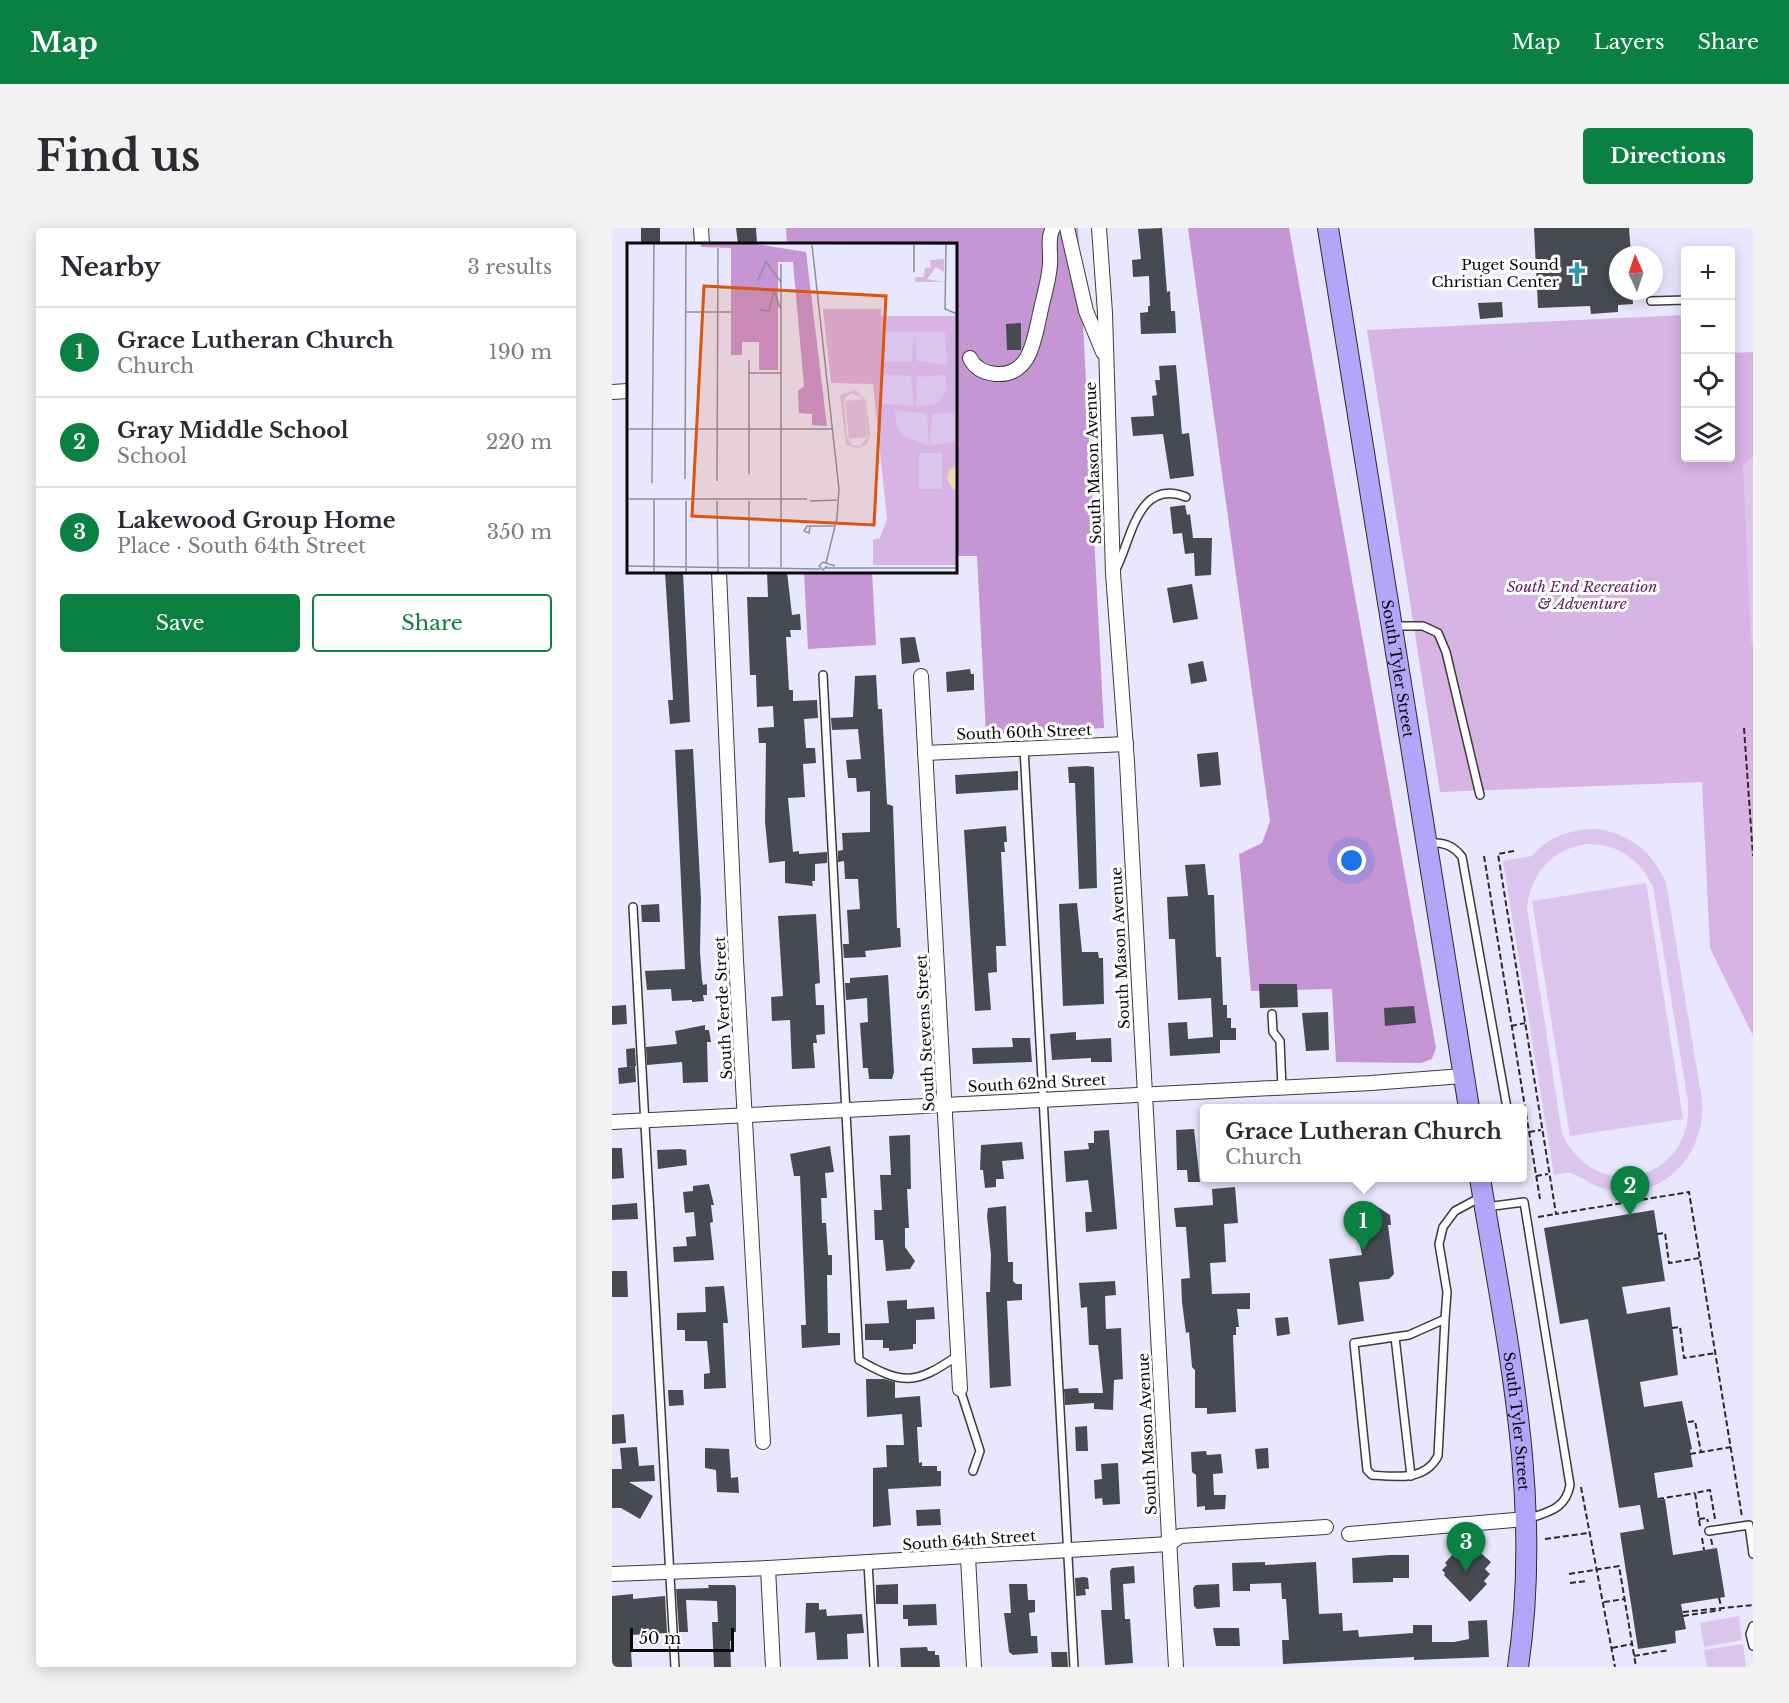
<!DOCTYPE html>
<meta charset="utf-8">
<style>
body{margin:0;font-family:"Libre Baskerville",serif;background:#f2f2f3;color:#2b2b33}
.controls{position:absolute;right:18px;top:18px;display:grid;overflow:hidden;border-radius:6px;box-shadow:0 3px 15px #0003}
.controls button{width:54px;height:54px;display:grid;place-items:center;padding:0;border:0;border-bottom:2px solid #e1e1e2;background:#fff;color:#2b2b33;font:30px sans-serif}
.compass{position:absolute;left:997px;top:18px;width:54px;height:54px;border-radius:50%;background:#fff;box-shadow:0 3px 15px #0003;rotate:357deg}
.scale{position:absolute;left:18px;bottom:15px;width:104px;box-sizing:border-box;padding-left:6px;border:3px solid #090909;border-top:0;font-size:16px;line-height:21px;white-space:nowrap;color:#090909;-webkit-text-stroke:4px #fff;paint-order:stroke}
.you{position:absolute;left:740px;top:633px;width:21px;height:21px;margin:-15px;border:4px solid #fff;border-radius:50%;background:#1a73e8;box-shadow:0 0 0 9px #1a73e833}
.badge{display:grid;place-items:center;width:39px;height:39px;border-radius:50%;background:#0b8043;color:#fff;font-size:20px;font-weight:700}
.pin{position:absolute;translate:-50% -50px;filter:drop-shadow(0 2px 3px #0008)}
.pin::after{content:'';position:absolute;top:32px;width:21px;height:18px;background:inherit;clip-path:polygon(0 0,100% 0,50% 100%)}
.popup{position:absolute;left:588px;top:876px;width:327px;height:78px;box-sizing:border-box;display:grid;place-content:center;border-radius:6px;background:#fff;filter:drop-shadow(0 2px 4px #0005);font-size:20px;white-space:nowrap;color:#7c7c81}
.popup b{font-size:22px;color:#2b2b33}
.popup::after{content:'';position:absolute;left:50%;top:100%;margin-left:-12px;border:12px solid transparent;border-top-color:#fff}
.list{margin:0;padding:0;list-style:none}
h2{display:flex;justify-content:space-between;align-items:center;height:78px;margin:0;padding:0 24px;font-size:26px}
h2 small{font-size:20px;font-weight:400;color:#7c7c81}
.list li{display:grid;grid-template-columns:39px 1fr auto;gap:18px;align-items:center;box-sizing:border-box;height:90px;padding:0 24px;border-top:2px solid #e1e1e2}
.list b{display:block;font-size:22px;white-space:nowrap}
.list p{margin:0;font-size:20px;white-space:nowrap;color:#7c7c81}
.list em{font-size:20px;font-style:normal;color:#7c7c81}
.actions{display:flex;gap:12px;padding:18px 24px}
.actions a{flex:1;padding:14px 0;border:2px solid #0b8043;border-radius:6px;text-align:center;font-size:21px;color:#0b8043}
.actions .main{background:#0b8043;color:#fff}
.icon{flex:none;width:33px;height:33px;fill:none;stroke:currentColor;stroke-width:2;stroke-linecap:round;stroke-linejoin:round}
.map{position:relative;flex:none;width:1141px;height:1439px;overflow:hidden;border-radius:6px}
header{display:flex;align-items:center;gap:36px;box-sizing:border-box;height:84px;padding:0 30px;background:#0b8043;color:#fff}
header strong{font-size:28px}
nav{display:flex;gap:33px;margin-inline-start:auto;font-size:21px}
.intro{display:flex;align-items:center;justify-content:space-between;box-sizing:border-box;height:144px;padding:0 36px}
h1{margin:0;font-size:42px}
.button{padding:15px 27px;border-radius:6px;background:#0b8043;color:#fff;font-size:21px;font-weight:700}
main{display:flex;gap:36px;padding:0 36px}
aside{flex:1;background:#fff;border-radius:6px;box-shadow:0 3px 15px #0003}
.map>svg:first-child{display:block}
.green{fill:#d7b4e4}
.forest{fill:#c695d4}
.pitch{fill:#dcc5ec;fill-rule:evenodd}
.building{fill:#474b51}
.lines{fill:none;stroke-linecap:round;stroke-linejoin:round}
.lane-casing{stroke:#3c3c3c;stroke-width:10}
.street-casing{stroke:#3c3c3c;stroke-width:16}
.secondary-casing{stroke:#2b2b2b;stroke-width:22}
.path{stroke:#2b2b2b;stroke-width:2;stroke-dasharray:6 3;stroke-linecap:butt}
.lane{stroke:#fff;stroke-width:7}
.street{stroke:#fff;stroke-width:14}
.secondary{stroke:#b1a6fa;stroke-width:20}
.labels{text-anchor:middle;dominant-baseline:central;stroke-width:6;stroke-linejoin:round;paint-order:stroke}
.poi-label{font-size:15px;fill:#090909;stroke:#fff;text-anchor:end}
.street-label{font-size:15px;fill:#090909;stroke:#fff}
.park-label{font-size:15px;font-style:italic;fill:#5b1f5a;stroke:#fff}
.inset-road{fill:none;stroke:#8f8e9c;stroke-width:1.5}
.view{fill:#dd550c;fill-opacity:0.15;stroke:#dd550c;stroke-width:3}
.inset-edge{fill:none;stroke:#090909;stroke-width:3}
</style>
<header>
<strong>Map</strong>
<nav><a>Map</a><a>Layers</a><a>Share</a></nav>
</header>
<div class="intro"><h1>Find us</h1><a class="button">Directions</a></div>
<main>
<aside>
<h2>Nearby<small>3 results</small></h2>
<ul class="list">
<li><span class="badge">1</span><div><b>Grace Lutheran Church</b><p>Church</p></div><em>190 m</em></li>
<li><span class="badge">2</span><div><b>Gray Middle School</b><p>School</p></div><em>220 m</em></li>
<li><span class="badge">3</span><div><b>Lakewood Group Home</b><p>Place · South 64th Street</p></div><em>350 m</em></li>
</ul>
<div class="actions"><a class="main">Save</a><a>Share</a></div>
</aside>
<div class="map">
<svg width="1141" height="1439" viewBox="0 0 1141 1439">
<rect width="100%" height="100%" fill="#e8e7fe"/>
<path class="green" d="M1073 87 1074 230H1118L1119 125 1141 124V808L1098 720 1090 554 828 564 755 102Z"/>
<g class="forest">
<path d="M174 0H466L492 500 374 506 365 328H344V16H175Z"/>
<path d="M576 0H677L824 820 820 831 809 835 724 834 720 761 639 763 627 626 650 615 658 593Z"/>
<path d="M192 344H260L264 417 196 421Z"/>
</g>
<g class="pitch">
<path d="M1141 228V416H1139L1131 238Z"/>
<path d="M986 601C1019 607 1041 624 1054 655L1090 872C1094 922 1057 969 1003 963 986 962 976 952 961 946 956 943 948 946 942 947L891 633 920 628C936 608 961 601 986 601ZM975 616C1006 616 1028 631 1041 659L1076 874C1082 953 984 978 950 906L915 680C919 645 940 621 975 616Z"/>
<path d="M1034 655 1071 891 958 908 920 673Z"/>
<path d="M1127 1388 1130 1412 1092 1419 1088 1395Z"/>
<path d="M1131 1416 1134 1439H1095L1092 1422Z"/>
</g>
<g class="building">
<rect x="29" y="0" width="19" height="16"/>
<path d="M124 0H144L145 16H126Z"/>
<path d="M550 0 555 64 558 63 559 83H563L564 105 529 106 528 85 536 84V78H538L537 48 521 49 520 32 529 31 526 1Z"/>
<path d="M922 0H1017L1019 27H1006V63H1020L1021 76 1006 77V84L979 86 978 78 926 80Z"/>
<path d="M890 74 891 89 868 91 866 75Z"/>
<path d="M409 95V122H395L394 96Z"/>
<path d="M564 137 570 206 577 205 582 248 558 251 551 206 521 208 519 189 542 188 540 168 545 167 543 152H548L547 138Z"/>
<path d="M573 277 575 287 578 286 581 310H600L599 347 583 348 582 325 573 326 570 305 561 306 558 279Z"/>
<path d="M53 344H71L78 494 58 496 56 472H61Z"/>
<path d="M155 344H175L180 387 188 386 189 402H178L179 409H174L177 462H181V473L205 472 206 490 192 491 194 520H203L204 535 191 536 193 569 176 570 181 624 187 623V626L215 624V635L203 636V653H200L201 658 173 655V633L157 635 153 594 154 515H147L146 500 162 499 161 478 145 479 144 447H138L135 369H156Z"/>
<path d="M580 356 586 391 561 395 555 360Z"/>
<path d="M303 409 308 434 290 436 288 410Z"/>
<path d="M591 433 595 453 579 456 576 436Z"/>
<path d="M358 441 359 446H362V462L335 464 334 444Z"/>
<path d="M264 447 266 481H270L275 576 281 578 285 700H288L289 719 253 723 254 729 232 730 231 716H237L235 682 248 681 246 651H233L232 633 226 634V623L231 622 230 605 258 604V563L245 564 244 550H236L234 532 249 531 246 501 220 502 219 490 241 489 243 448Z"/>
<path d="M81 521 89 671 88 724 90 752 91 757 95 756V767H91L92 773 80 774V772L60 773 59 761 35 762 33 743 73 741 63 522Z"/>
<path d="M606 524 609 557 588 559 585 526Z"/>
<path d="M475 538 482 539 485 660 467 661 463 555H457L456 539Z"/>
<path d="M406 543V562L344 566 343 547Z"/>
<path d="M394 598 395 614H392L393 624H389L394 718H384L385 744 376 745 379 782 363 783 352 602Z"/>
<path d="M593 636 596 667H602L604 729H609L611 777H615V790H619V800H624V812H608V825L558 828 556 795 575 794 576 811 601 809 599 770 566 772 563 711H557L555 669 576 668 573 637Z"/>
<path d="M465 675 470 724H486L487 730H491L492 776 451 778 447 676Z"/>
<path d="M47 676 48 694H30L29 677Z"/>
<path d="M204 686 208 755 203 756 204 777H212L213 806 204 807 205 815H201L203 840 180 841 178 792 160 793 159 769 171 768 166 688Z"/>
<path d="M276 747 282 844 280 851H257L256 840H251L248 795 256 794 255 770 234 772 233 755H238V750Z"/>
<path d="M647 756H685L686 779 648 780Z"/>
<path d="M14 777 15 796 0 797V778Z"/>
<path d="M802 778 804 795 773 798 772 780Z"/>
<path d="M716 784 717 822 694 823 690 785Z"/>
<path d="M93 797V802H97L99 814H95L96 854 71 855 70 834 35 837 34 819 65 816 63 803Z"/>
<path d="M464 804V812L499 810 500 834H479V830L440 832 438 806Z"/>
<path d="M400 810H418L420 834 361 836 360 820 401 819Z"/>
<path d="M23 820 24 838 15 839 14 821Z"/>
<path d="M23 838 24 854 7 856 6 840Z"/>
<path d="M582 901 588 954H576L575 942H565L564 902Z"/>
<path d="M497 902 505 1001 474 1004 473 984H480L476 952 454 954 452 923 477 921 476 915H482V903Z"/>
<path d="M298 907 299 961H295L297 1000H293V1019L303 1033 298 1041 274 1043 271 1012H263L262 982H270L268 947H279L277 908Z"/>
<path d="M410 914 412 931 390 933 392 951H384V959L373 960 371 942H368L369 917Z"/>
<path d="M218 918 222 944 213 945 215 970H209L210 995H214L216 1027H220V1047H215L216 1105H228V1117L190 1120 189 1097H194L188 948H182L178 926Z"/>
<path d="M0 920H10L12 950 0 951Z"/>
<path d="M68 921 74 922 75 937 46 941 45 922Z"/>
<path d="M97 956 102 977H99L101 994 98 995 102 1032 62 1034 61 1019 75 1018 74 1009 84 1008 82 984 73 985 71 964 81 963V958Z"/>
<path d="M623 959 626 995 612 996 614 1034 598 1035 600 1066 638 1065V1081H625L627 1099H624V1107H621L624 1184 595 1186V1180H583V1142L580 1139 577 1104 574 1105 570 1074 569 1051 578 1050 574 999H564L562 980 601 977 600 961Z"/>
<path d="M758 974 778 987 779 997H776L782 1046 777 1051 747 1054 752 1093 726 1097 717 1031 750 1027 743 991Z"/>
<path d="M25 975 26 991 0 992V977Z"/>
<path d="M394 978 396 1034H401V1053L404 1056H410V1072L395 1073 399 1158 378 1160 374 1064H378L379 1027 375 988 376 980Z"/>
<path d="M1042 982 1053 1053 1010 1059 1015 1086 1058 1079 1066 1147 1028 1154 1032 1179 1070 1173 1080 1221 1078 1222 1081 1239 1042 1245 1046 1272 1053 1271 1061 1327 1105 1320 1113 1369 1069 1376 1074 1401 1063 1403 1064 1415 1026 1421 1008 1305 1032 1301 1028 1277 1007 1280 976 1091 948 1096 932 1000Z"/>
<path d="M0 1043H15L16 1069H0Z"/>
<path d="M503 1053 504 1067 493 1068 494 1101 509 1100 511 1151 502 1152 501 1182 482 1181V1175L453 1177 452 1161 466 1160 467 1165H491L486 1117H477L475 1079 469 1080 467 1055Z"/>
<path d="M112 1058 116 1095H111L114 1160 92 1161V1146L98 1145 95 1113H73V1102H65V1085L94 1084 93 1059Z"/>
<path d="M295 1072V1081L322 1079 323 1091 304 1092V1116H301V1121L277 1123V1120H271V1112H253V1096L277 1095 275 1073Z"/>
<path d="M676 1089 678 1106 665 1108 663 1090Z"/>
<path d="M254 1151H272L283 1154V1170L308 1168 310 1199H305L307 1235 310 1234V1238H325V1243H329V1258L276 1261 279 1297 261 1299V1240L275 1239 274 1217H292L290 1186 255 1189Z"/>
<path d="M56 1162H71L72 1177 57 1178Z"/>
<path d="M12 1186 14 1215 0 1216V1187Z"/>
<path d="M475 1198 476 1223H464L463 1199Z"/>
<path d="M25 1219 27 1238 42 1237 43 1253 17 1254 41 1268 28 1291 9 1280H0V1241H10L8 1220Z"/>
<path d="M93 1220 117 1221 119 1250 126 1249 127 1265 105 1264 104 1242 93 1240Z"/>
<path d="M656 1220 657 1240 645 1241 643 1221Z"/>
<path d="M594 1223 595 1227 609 1226 611 1245 601 1246 602 1267H614L613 1281 593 1282V1278L585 1279 584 1247 580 1244 579 1224Z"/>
<path d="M506 1235 508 1276 491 1277 490 1270 483 1271 482 1252 490 1251 489 1236Z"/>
<path d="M328 1281 329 1297 305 1298 304 1282Z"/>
<path d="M850 1316 858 1323 862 1319 879 1334 873 1341 878 1346 872 1353 875 1356 858 1374 832 1347 833 1345 830 1342 835 1337 833 1335Z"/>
<path d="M777 1327H797V1350H781V1354L741 1355 740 1330Z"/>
<path d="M653 1334V1337L704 1334 707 1386 730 1385 731 1403 746 1402 747 1409 801 1405V1397H820V1414H842L857 1411 856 1393 875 1392 877 1429 802 1432V1429L671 1436 670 1412H677L674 1371H670L669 1355 638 1356V1363H621L620 1335Z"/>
<path d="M522 1338 523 1355 511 1356 513 1391H518L521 1435 493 1437 489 1382H500L498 1343 500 1340Z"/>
<path d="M472 1349 476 1350 477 1361H473L474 1367 464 1368 463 1350Z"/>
<path d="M286 1356V1376H264V1357Z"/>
<path d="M397 1356H415L416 1372H423V1384L417 1385 419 1408H425L426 1425 401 1427 397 1424 392 1385H399Z"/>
<path d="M607 1356 608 1379 585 1381 582 1378 581 1360 584 1357Z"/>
<path d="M96 1357H123L124 1360V1404H122V1413H118L119 1439H102L100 1394H106L105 1373 74 1372 76 1404H67L64 1361 97 1360Z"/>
<path d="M21 1366V1371L53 1368 55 1405 18 1407 20 1439H0V1368Z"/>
<path d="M194 1375H207V1382L214 1381 215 1388 250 1386 252 1405 235 1406 236 1431 205 1432 203 1404 193 1405Z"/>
<path d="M324 1376 325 1397 296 1398V1391H291V1377Z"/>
<path d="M601 1400H627L628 1418H604Z"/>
<path d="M315 1419 316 1423H323V1427H327L328 1439H289L288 1420Z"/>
<path d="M439 1424H455L456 1439H440Z"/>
</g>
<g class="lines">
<g class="lane-casing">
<g id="lane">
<path d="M1039 73 1074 72"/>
<path d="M503 343C519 316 524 249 574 269"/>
<path d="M782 398H811L826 405 834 424 868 567"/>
<path d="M211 447 247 1132C291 1157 303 1157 345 1128"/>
<path d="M412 520 462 1439"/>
<path d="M816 615C831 614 841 617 850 629L895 880"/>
<path d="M21 679 63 1439"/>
<path d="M660 786 661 804 668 813 670 860"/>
<path d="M874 979 912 974 958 1257C954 1281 936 1284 915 1291"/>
<path d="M833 1091 826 1228C813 1253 785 1249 760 1247L755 1242 742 1115 797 1107 833 1091 835 1064 827 1016 831 999 843 983 869 969"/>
<path d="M783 1109 799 1248"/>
<path d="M348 1161 368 1223 361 1243"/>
<path d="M1097 1303 1137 1297 1141 1326"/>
<path d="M256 1335 262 1439"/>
<path d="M1141 1398 1138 1406 1141 1418"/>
</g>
</g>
<g class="street-casing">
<g id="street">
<path d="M89 0 90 16"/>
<path d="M455 0 474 83 491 124"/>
<path d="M487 0 493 85 501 345 515 534 564 1439"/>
<path d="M358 130C363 141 373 145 384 146 419 148 422 111 428 86 431 70 437 53 438 36 439 25 435 10 441 0"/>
<path d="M0 164 16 163"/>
<path d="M107 344 124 732 151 1214"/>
<path d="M309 448 348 1161"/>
<path d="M313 525 514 516"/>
<path d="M0 894 759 855 851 848"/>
<path d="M737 1306 915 1291"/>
<path d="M356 1329 362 1439"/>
<path d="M156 1340 161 1439"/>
<path d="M0 1346 156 1340 557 1316 568 1308 714 1299"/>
</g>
</g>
<g class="secondary-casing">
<g id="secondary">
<path id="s1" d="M716 0 857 880"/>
<path id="s2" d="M868 950C895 1115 931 1271 906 1439"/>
</g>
</g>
<g class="path">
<path d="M1132 500 1141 628"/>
<path d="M902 623 886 626 944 986 1077 964 1130 1289"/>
<path d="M872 628 928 971"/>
<path d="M899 798 913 795"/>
<path d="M917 904 929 902"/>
<path d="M924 948 936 946"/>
<path d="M926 989 944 986"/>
<path d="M1045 1006 1053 1005 1057 1035 1088 1030"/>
<path d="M1060 1100 1068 1099 1072 1130 1104 1125"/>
<path d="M1076 1194 1083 1193 1089 1224"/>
<path d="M1078 1226 1119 1219"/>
<path d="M969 1259 1003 1439"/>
<path d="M1046 1271 1083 1265"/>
<path d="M1087 1291 1095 1290 1096 1294"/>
<path d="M1088 1298 1083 1265 1098 1262 1103 1291"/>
<path d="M1090 1310 1092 1322"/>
<path d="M933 1311 976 1305"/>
<path d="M1099 1311 1101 1320"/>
<path d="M957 1346 1007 1338 1024 1439"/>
<path d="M958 1355 974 1353"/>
<path d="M1107 1370 1109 1378"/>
<path d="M992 1374 1013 1371"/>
<path d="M1071 1384 1141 1377"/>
<path d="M1071 1388 1109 1382"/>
<path d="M1000 1420 1020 1416"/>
<path d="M1022 1428 1057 1422"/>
</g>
<use href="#lane" class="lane"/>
<use href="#street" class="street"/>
<use href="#secondary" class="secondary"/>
</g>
<defs>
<g id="church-bare" transform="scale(1.8)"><path d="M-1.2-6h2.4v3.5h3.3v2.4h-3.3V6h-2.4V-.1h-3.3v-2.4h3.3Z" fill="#2c96af" stroke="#fff" stroke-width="2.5" paint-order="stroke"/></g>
</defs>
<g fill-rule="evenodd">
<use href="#church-bare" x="965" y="45"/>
</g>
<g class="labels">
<g class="poi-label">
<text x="947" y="36">Puget Sound<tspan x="947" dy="17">Christian Center</tspan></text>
</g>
<g class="street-label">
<text transform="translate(481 235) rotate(-92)">South Mason Avenue</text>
<text stroke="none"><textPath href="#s1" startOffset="446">South Tyler Street</textPath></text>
<text transform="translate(412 504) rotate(-2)">South 60th Street</text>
<text transform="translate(508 720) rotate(-93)">South Mason Avenue</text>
<text transform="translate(111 780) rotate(-93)">South Verde Street</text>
<text transform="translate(313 805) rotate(-93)">South Stevens Street</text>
<text transform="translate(425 855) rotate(-3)">South 62nd Street</text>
<text stroke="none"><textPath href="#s2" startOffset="246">South Tyler Street</textPath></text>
<text transform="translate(535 1206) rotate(-93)">South Mason Avenue</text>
<text transform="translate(357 1312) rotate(-4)">South 64th Street</text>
</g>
<g class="park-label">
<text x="970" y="358">South End Recreation<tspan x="970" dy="17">&amp; Adventure</tspan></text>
</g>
</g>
<g transform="translate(15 15)">
<rect width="330" height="330" fill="#e8e7fe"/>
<path d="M317 16V29L309 24 300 36 316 39H288V34H297L298 25 304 24 303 17ZM196 66H254V73H330V322H246V297L253 295 260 276 246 141 204 140Z" fill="#d7b4e4"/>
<path d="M74 0H123L179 9 200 183 185 182V171L172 170 171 148 177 143 166 19H151V127H132V99H115V112H104V5L74 4Z" fill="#c695d4"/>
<path d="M257 89H318L320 122 290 118 288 92 284 119H255ZM255 131 284 133 287 163 255 161ZM318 132 320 145 314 157 306 162 289 163 290 134ZM229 147 239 157 243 191 240 201 231 205 219 202 213 152ZM225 150 237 156 218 158 222 196 240 194 237 157 241 194 233 203 225 202 220 194 217 159 219 154ZM268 167 300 171 302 202 277 194 269 183ZM330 169V198L303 202 305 171ZM292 210H315V246H292Z" fill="#dcc5ec" fill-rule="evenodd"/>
<path d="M330 223V246L326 247 320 236 323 226Z" fill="#f1d8b0"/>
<path class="inset-road" d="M151 0 330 1M319 1 318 66 330 71M185 2 212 246 210 275 199 320M154 21V324M287 29V1M131 37 139 19 154 39M133 67 142 68 147 47 153 65M59 69H104M122 117V231M122 130H154M0 186H205M58 236 59 0M90 238 91 5M25 240 27 0M0 256H180M59 258V330M90 258 91 330M122 258V324M183 258 212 257M183 284 182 290 177 288 180 283H208M0 323 193 326M200 323 196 327 192 323 196 319 208 323M199 325H330M27 330V257"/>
<path class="view" d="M77 43 259 53 247 282 65 273Z"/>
<rect width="330" height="330" class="inset-edge"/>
</g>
</svg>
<div class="controls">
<button>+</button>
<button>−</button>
<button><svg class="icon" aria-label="locate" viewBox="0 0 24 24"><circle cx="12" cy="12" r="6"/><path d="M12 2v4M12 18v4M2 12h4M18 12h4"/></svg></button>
<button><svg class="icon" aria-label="layers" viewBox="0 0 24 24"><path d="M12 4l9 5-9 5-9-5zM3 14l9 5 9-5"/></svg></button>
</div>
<svg class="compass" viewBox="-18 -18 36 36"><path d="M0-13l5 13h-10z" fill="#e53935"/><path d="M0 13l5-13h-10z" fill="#7c7c81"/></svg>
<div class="scale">50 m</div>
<div class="you"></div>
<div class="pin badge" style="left:751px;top:1023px">1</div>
<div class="popup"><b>Grace Lutheran Church</b>Church</div>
<div class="pin badge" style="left:1018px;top:988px">2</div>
<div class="pin badge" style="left:854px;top:1344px">3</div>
</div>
</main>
